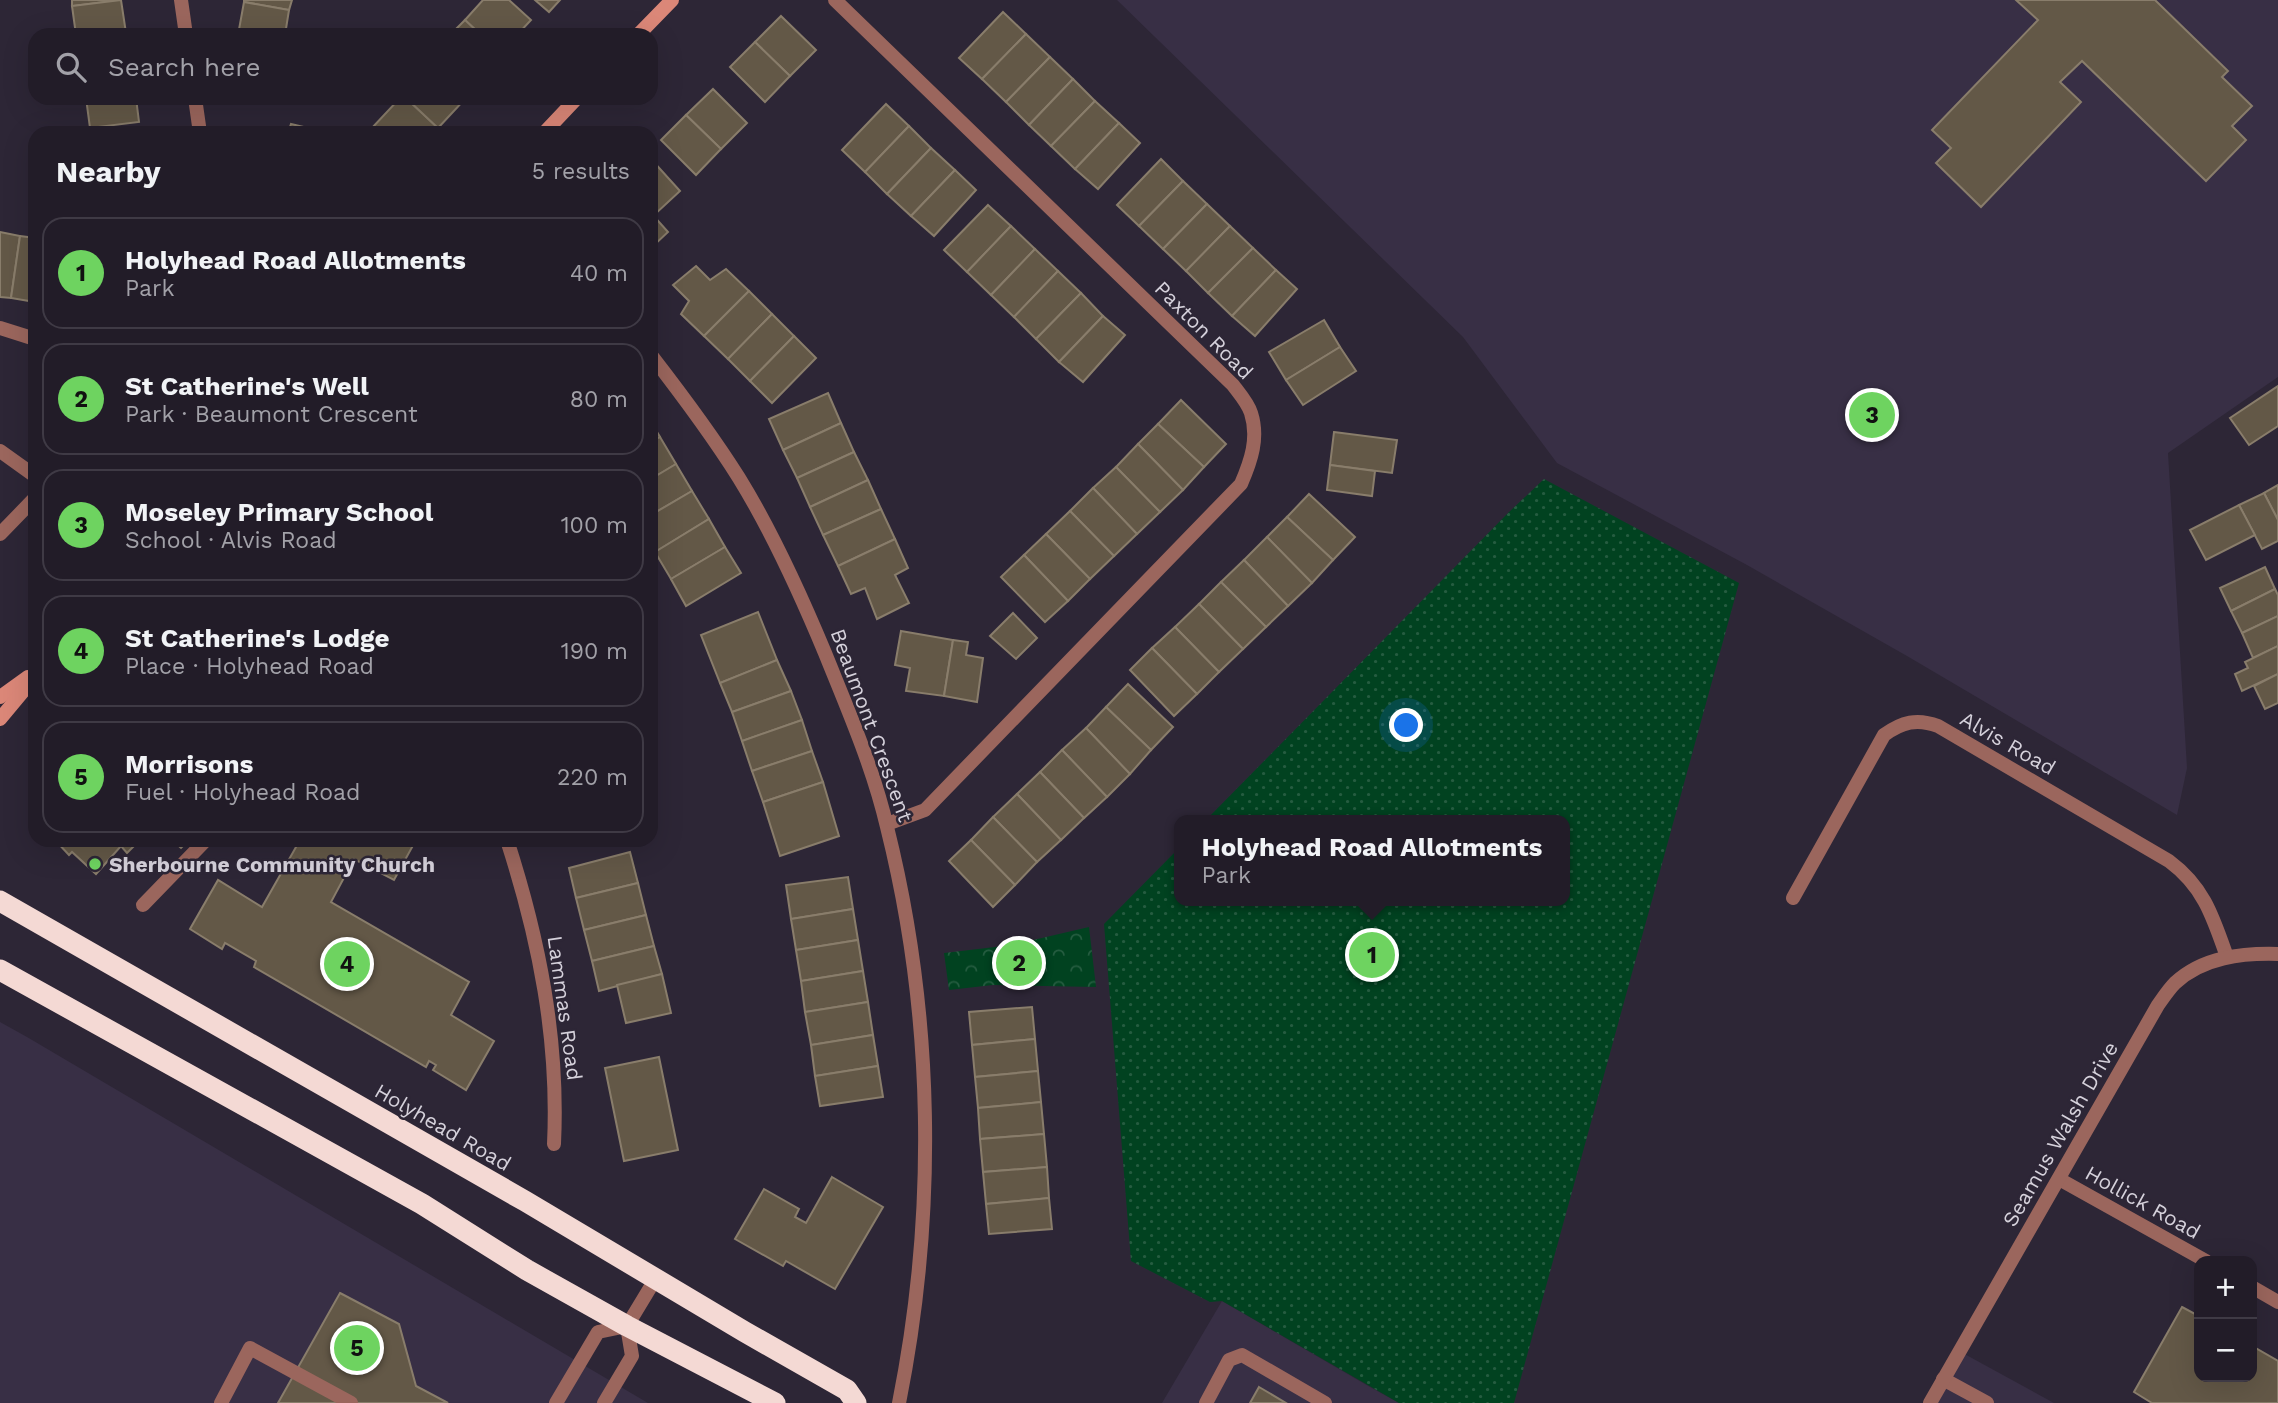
<!DOCTYPE html>
<meta charset="utf-8">
<style>
body{margin:0;font-family:"Work Sans",sans-serif;background:#2e2934;color:#f1f3f6}
.controls{position:absolute;right:21px;bottom:21px;display:grid;overflow:hidden;border-radius:14px;box-shadow:0 7px 28px #0002}
.controls button{width:63px;height:63px;display:grid;place-items:center;padding:0;border:0;border-bottom:2px solid #3f3a45;background:#221c28;color:#f1f3f6;font:35px sans-serif}
.you{position:absolute;left:1407px;top:726px;width:24px;height:24px;margin:-18px;border:5px solid #fff;border-radius:50%;background:#1a73e8;box-shadow:0 0 0 10px #1a73e833}
.badge{display:grid;place-items:center;width:46px;height:46px;border-radius:50%;background:#6ed360;color:#111;font-size:23px;font-weight:700}
.pin{position:absolute;translate:-50% -50%;border:4px solid #fff;box-shadow:0 2px 7px #0006}
.popup{position:absolute;left:1174px;top:815px;width:396px;height:91px;box-sizing:border-box;display:grid;place-content:center;border-radius:14px;background:#221c28;filter:drop-shadow(0 2px 5px #0005);font-size:23px;white-space:nowrap;color:#a2a1a8}
.popup b{font-size:26px;color:#f1f3f6}
.popup::after{content:'';position:absolute;left:50%;top:100%;margin-left:-14px;border:14px solid transparent;border-top-color:#221c28}
.list{margin:0;padding:0;list-style:none}
h2{display:flex;justify-content:space-between;align-items:center;height:91px;margin:0;padding:0 28px;font-size:30px}
h2 small{font-size:23px;font-weight:400;color:#a2a1a8}
.list li{display:grid;grid-template-columns:46px 1fr auto;gap:21px;align-items:center;box-sizing:border-box;height:112px;margin:0 14px 14px;padding:0 14px;border:2px solid #3f3a45;border-radius:21px}
.list b{display:block;font-size:26px;white-space:nowrap}
.list p{margin:0;font-size:23px;white-space:nowrap;color:#a2a1a8}
.list em{font-size:23px;font-style:normal;color:#a2a1a8}
.icon{flex:none;width:38px;height:38px;fill:none;stroke:currentColor;stroke-width:2;stroke-linecap:round;stroke-linejoin:round}
.map{position:relative;flex:none;width:2278px;height:1403px;overflow:hidden}
.search{position:absolute;background:#221c28;box-shadow:0 7px 28px #0002;left:28px;top:28px;width:630px;height:77px;display:flex;align-items:center;gap:18px;box-sizing:border-box;padding:0 24px;border-radius:21px;color:#a2a1a8;font-size:26px}
.panel{position:absolute;background:#221c28;box-shadow:0 7px 28px #0002;left:28px;top:126px;width:630px;height:721px;border-radius:21px}
.map>svg:first-child{display:block}
.built{fill:#382f45}
.grass{fill:url(#grass-dots)}
.park{fill:url(#park-crowns)}
.building{fill:#635847;stroke:#897d6b;stroke-width:2}
.lines{fill:none;stroke-linecap:round;stroke-linejoin:round}
.lane{stroke:#9b665d;stroke-width:14}
.street{stroke:#9b665d;stroke-width:14}
.secondary{stroke:#db8778;stroke-width:14}
.highway{stroke:#f4d9d4;stroke-width:21}
.poi-dot{fill:#6ed360;stroke:#2d2636;stroke-width:2.5}
.labels{text-anchor:middle;dominant-baseline:central;stroke-width:5;stroke-linejoin:round;paint-order:stroke}
.street-label{font-size:21px;fill:#d5d1db;stroke:#2d2636}
.poi-label{font-size:21px;font-weight:bold;fill:#d5d1db;stroke:#2d2636;text-anchor:start}
</style>
<div class="map">
<svg width="2278" height="1403" viewBox="0 0 2278 1403">
<defs>
<pattern id="grass-dots" width="8" height="8" patternUnits="userSpaceOnUse" patternTransform="scale(1.75)"><rect width="8" height="8" fill="#014220"/><path d="M2 2h.1M6 6h.1" fill="none" stroke="#255c40" stroke-width="1.8" stroke-linecap="round"/></pattern>
<pattern id="park-crowns" width="20" height="18" patternUnits="userSpaceOnUse" patternTransform="scale(1.75)"><rect width="20" height="18" fill="#014220"/><path d="M2 6a3 3 0 1 1 6 0M12 15a3 3 0 1 1 6 0" fill="none" stroke="#255c40"/></pattern>
</defs>
<rect width="100%" height="100%" fill="#2d2636"/>
<g class="built">
<path d="M1117 0H2278V377L2168 453 2187 768 2177 815 1907 656 1747 565 1557 463 1463 337Z"/>
<path d="M0 1022 27 1037 648 1403H0Z"/>
<path d="M1222 1301 1370 1387 1399 1403H1162Z"/>
<path d="M1959 1351 2054 1403H1930Z"/>
</g>
<path class="grass" d="M1544 479 1739 583 1514 1403H1399L1222 1301 1210 1302 1131 1261 1104 924 1179 848 1180 901H1564V820H1206L1508 513Z"/>
<path class="park" d="M1089 927 1096 987 993 985 949 990 944 953 1012 945Z"/>
<g class="building">
<path d="M72 0H121L72 6Z"/>
<path d="M121 0 126 33 76 35 72 6Z"/>
<path d="M244 0H292L289 10 244 2Z"/>
<path d="M483 0H509L531 20 517 35H481L465 20Z"/>
<path d="M535 0H560L549 12Z"/>
<path d="M2016 0H2155L2228 71 2222 77 2252 106 2232 126 2246 140 2206 181 2082 61 2060 82 2081 102 1981 207 1936 163 1951 148 1932 130 2038 20Z"/>
<path d="M244 2 289 10 285 35H238Z"/>
<path d="M1003 12 1026 34 982 79 959 58Z"/>
<path d="M781 16 816 50 790 76 755 42Z"/>
<path d="M465 20 481 35H450Z"/>
<path d="M1026 34 1050 57 1006 102 982 79Z"/>
<path d="M755 42 790 76 765 102 730 67Z"/>
<path d="M1050 57 1073 79 1029 125 1006 102Z"/>
<path d="M1073 79 1095 101 1051 146 1029 125Z"/>
<path d="M713 89 747 123 721 149 686 115Z"/>
<path d="M86 98H136L139 122 90 128Z"/>
<path d="M400 98H406L438 128 434 133H375L371 129Z"/>
<path d="M406 98H466L438 128Z"/>
<path d="M1095 101 1119 123 1075 169 1051 146Z"/>
<path d="M886 104 909 126 865 172 842 150Z"/>
<path d="M686 115 721 149 696 175 661 140Z"/>
<path d="M1119 123 1140 143 1098 189 1075 169Z"/>
<path d="M291 124 329 133H288Z"/>
<path d="M909 126 931 148 887 194 865 172Z"/>
<path d="M931 148 955 170 911 216 887 194Z"/>
<path d="M651 159 680 191 653 216 651 213Z"/>
<path d="M1161 159 1183 181 1139 226 1117 205Z"/>
<path d="M955 170 976 190 934 236 911 216Z"/>
<path d="M1183 181 1207 204 1163 249 1139 226Z"/>
<path d="M1207 204 1230 226 1186 271 1163 249Z"/>
<path d="M988 205 1011 226 967 272 944 250Z"/>
<path d="M651 213 668 232 651 248Z"/>
<path d="M1011 226 1035 249 991 295 967 272Z"/>
<path d="M1230 226 1253 248 1208 293 1186 271Z"/>
<path d="M0 232 20 236 11 298 0 297Z"/>
<path d="M20 236 35 238V302L11 298Z"/>
<path d="M1253 248 1276 270 1232 316 1208 293Z"/>
<path d="M1035 249 1058 271 1014 317 991 295Z"/>
<path d="M696 266 710 280 726 269 749 291 704 336 681 314 689 301 673 285Z"/>
<path d="M1276 270 1297 289 1255 336 1232 316Z"/>
<path d="M1058 271 1081 293 1036 339 1014 317Z"/>
<path d="M749 291 772 314 728 359 704 336Z"/>
<path d="M1081 293 1103 316 1059 362 1036 339Z"/>
<path d="M772 314 794 336 750 381 728 359Z"/>
<path d="M1103 316 1125 335 1083 382 1059 362Z"/>
<path d="M1324 320 1340 347 1286 380 1269 352Z"/>
<path d="M794 336 816 358 772 403 750 381Z"/>
<path d="M1340 347 1356 371 1303 405 1286 380Z"/>
<path d="M2278 386V426L2249 445 2230 418Z"/>
<path d="M828 393 841 423 783 450 769 419Z"/>
<path d="M1181 400 1226 444 1204 467 1158 424Z"/>
<path d="M651 422 660 437 651 442Z"/>
<path d="M841 423 854 452 797 478 783 450Z"/>
<path d="M1158 424 1204 467 1183 490 1138 444Z"/>
<path d="M1334 432 1397 440 1392 473 1330 465Z"/>
<path d="M660 437 676 464 651 479V442Z"/>
<path d="M1138 444 1183 490 1160 512 1116 467Z"/>
<path d="M854 452 868 480 810 507 797 478Z"/>
<path d="M676 464 692 491 651 515V479Z"/>
<path d="M1330 465 1375 471 1372 496 1327 490Z"/>
<path d="M1116 467 1160 512 1137 534 1093 488Z"/>
<path d="M868 480 881 509 823 535 810 507Z"/>
<path d="M2278 485V520L2264 493Z"/>
<path d="M1093 488 1137 534 1114 556 1070 511Z"/>
<path d="M692 491 709 519 655 552 651 545V515Z"/>
<path d="M2264 493 2278 520V541L2262 549 2239 505Z"/>
<path d="M1309 494 1355 537 1333 560 1287 517Z"/>
<path d="M2239 505 2255 535 2206 560 2190 530Z"/>
<path d="M881 509 895 539 838 566 823 535Z"/>
<path d="M1070 511 1114 556 1090 579 1046 534Z"/>
<path d="M1287 517 1333 560 1312 583 1267 537Z"/>
<path d="M709 519 725 547 671 579 655 552Z"/>
<path d="M1046 534 1090 579 1068 601 1024 555Z"/>
<path d="M1267 537 1312 583 1288 606 1244 560Z"/>
<path d="M895 539 908 568 895 575 909 603 877 619 865 588 851 594 838 566Z"/>
<path d="M725 547 741 573 686 606 671 579Z"/>
<path d="M1024 555 1068 601 1045 622 1001 577Z"/>
<path d="M1244 560 1288 606 1266 627 1221 582Z"/>
<path d="M2265 567 2275 589 2231 611 2220 588Z"/>
<path d="M1221 582 1266 627 1243 649 1199 604Z"/>
<path d="M2275 589 2278 595V616L2242 633 2231 611Z"/>
<path d="M1199 604 1243 649 1219 672 1175 627Z"/>
<path d="M758 612 777 660 720 683 701 635Z"/>
<path d="M1013 613 1037 638 1016 659 990 636Z"/>
<path d="M2278 616V646L2253 658 2242 633Z"/>
<path d="M1175 627 1219 672 1197 694 1152 648Z"/>
<path d="M901 631 953 640 944 696 906 691 910 668 895 665Z"/>
<path d="M953 640 968 642 966 655 983 658 977 702 944 696Z"/>
<path d="M2278 646V674L2242 691 2235 674 2248 668 2245 662Z"/>
<path d="M1152 648 1197 694 1174 716 1130 670Z"/>
<path d="M777 660 791 691 732 712 720 683Z"/>
<path d="M2278 674V703L2265 709 2254 686Z"/>
<path d="M1128 684 1173 727 1151 750 1106 707Z"/>
<path d="M791 691 802 720 742 741 732 712Z"/>
<path d="M1106 707 1151 750 1130 774 1086 728Z"/>
<path d="M802 720 812 751 752 771 742 741Z"/>
<path d="M1086 728 1130 774 1107 797 1062 750Z"/>
<path d="M1062 750 1107 797 1084 818 1040 772Z"/>
<path d="M812 751 823 782 763 802 752 771Z"/>
<path d="M1040 772 1084 818 1061 840 1017 794Z"/>
<path d="M823 782 839 836 780 856 763 802Z"/>
<path d="M1017 794 1061 840 1037 862 993 817Z"/>
<path d="M993 817 1037 862 1015 885 971 840Z"/>
<path d="M55 840H140L127 853 121 846 96 874 72 852 69 855Z"/>
<path d="M172 840H189L181 848Z"/>
<path d="M300 840H416L394 880 354 859 331 902 469 982 451 1015 494 1041 466 1090 433 1070 436 1065 429 1061 426 1067 254 967 256 961 225 943 222 949 190 929 218 880 262 907Z"/>
<path d="M971 840 1015 885 993 907 949 861Z"/>
<path d="M630 852 638 883 576 898 569 868Z"/>
<path d="M848 877 853 909 791 919 786 885Z"/>
<path d="M638 883 646 915 584 930 576 898Z"/>
<path d="M853 909 858 940 796 950 791 919Z"/>
<path d="M646 915 654 946 592 961 584 930Z"/>
<path d="M858 940 863 971 801 981 796 950Z"/>
<path d="M654 946 662 974 599 991 592 961Z"/>
<path d="M863 971 868 1002 805 1012 801 981Z"/>
<path d="M662 974 671 1013 626 1023 617 985Z"/>
<path d="M868 1002 873 1035 811 1045 805 1012Z"/>
<path d="M1032 1007 1035 1039 972 1045 969 1012Z"/>
<path d="M873 1035 878 1066 815 1076 811 1045Z"/>
<path d="M1035 1039 1038 1071 975 1077 972 1045Z"/>
<path d="M659 1057 678 1150 624 1161 605 1068Z"/>
<path d="M878 1066 883 1097 820 1106 815 1076Z"/>
<path d="M1038 1071 1041 1102 978 1108 975 1077Z"/>
<path d="M1041 1102 1044 1134 980 1139 978 1108Z"/>
<path d="M1044 1134 1047 1167 983 1172 980 1139Z"/>
<path d="M1047 1167 1049 1198 986 1204 983 1172Z"/>
<path d="M832 1177 883 1207 835 1289 786 1261 783 1266 735 1239 764 1189 799 1209 795 1217 806 1223Z"/>
<path d="M1049 1198 1052 1229 989 1234 986 1204Z"/>
<path d="M340 1293 399 1324 416 1386 448 1403H278Z"/>
<path d="M2182 1307 2199 1316V1377H2252V1346L2278 1361V1403H2152L2134 1392Z"/>
<path d="M1259 1387 1286 1403H1250Z"/>
</g>
<g class="lines">
<g class="lane">
<path d="M0 451 35 476"/>
<path d="M0 534 35 498"/>
<path d="M143 905 206 840"/>
<path d="M1943 1379 1987 1403"/>
<path d="M221 1403 250 1348 351 1403"/>
<path d="M556 1403 598 1332 627 1326"/>
<path d="M604 1403 632 1356 627 1326 656 1278"/>
<path d="M1206 1403 1229 1360 1242 1355 1325 1403"/>
</g>
<g class="street">
<path d="M181 0 186 35"/>
<path d="M835 0 1233 385C1239 393 1248 403 1251 413 1259 438 1251 461 1241 484L925 810 887 824"/>
<path d="M195 98 200 133"/>
<path d="M0 328 35 339"/>
<path d="M651 355C682 395 712 435 739 478 773 533 800 593 825 653 848 710 873 767 887 827 934 1015 937 1213 899 1403"/>
<path d="M507 840C539 939 559 1039 554 1144"/>
<path d="M1793 898 1884 735C1902 722 1917 718 1938 726L2169 861C2204 887 2213 917 2227 957"/>
<path d="M2059 1179 2206 1261"/>
<path d="M2252 1287 2278 1302"/>
<path d="M1930 1403 2158 1005C2163 998 2169 989 2175 983 2203 957 2242 953 2278 954"/>
</g>
<g class="secondary">
<path d="M638 35 672 0"/>
<path d="M544 133 577 98"/>
<path d="M0 697 28 677"/>
<path d="M0 719 35 677"/>
</g>
<g class="highway">
<path d="M0 901 525 1201 745 1332 847 1390 856 1403"/>
<path d="M0 970 422 1204 527 1270 627 1326 775 1403"/>
</g>
</g>
<circle class="poi-dot" cx="95" cy="864" r="7"/>
<g class="labels">
<g class="street-label">
<text transform="translate(1204 330) rotate(45)">Paxton Road</text>
<text transform="translate(872 725) rotate(70)">Beaumont Crescent</text>
<text transform="translate(2008 743) rotate(30)">Alvis Road</text>
<text transform="translate(565 1008) rotate(82)">Lammas Road</text>
<text transform="translate(443 1127) rotate(30)">Holyhead Road</text>
<text transform="translate(2060 1134) rotate(-60)">Seamus Walsh Drive</text>
<text transform="translate(2143 1202) rotate(29)">Hollick Road</text>
</g>
<g class="poi-label">
<text x="109" y="864">Sherbourne Community Church</text>
</g>
</g>
</svg>
<div class="controls">
<button>+</button>
<button>−</button>
</div>
<div class="you"></div>
<div class="pin badge" style="left:1372px;top:955px">1</div>
<div class="popup"><b>Holyhead Road Allotments</b>Park</div>
<div class="pin badge" style="left:1019px;top:963px">2</div>
<div class="pin badge" style="left:1872px;top:415px">3</div>
<div class="pin badge" style="left:347px;top:964px">4</div>
<div class="pin badge" style="left:357px;top:1348px">5</div>
<div class="search"><svg class="icon" aria-label="search" viewBox="0 0 24 24"><circle cx="10" cy="10" r="6"/><path d="M15 15l6 6"/></svg>Search here</div>
<section class="panel">
<h2>Nearby<small>5 results</small></h2>
<ul class="list">
<li><span class="badge">1</span><div><b>Holyhead Road Allotments</b><p>Park</p></div><em>40 m</em></li>
<li><span class="badge">2</span><div><b>St Catherine's Well</b><p>Park · Beaumont Crescent</p></div><em>80 m</em></li>
<li><span class="badge">3</span><div><b>Moseley Primary School</b><p>School · Alvis Road</p></div><em>100 m</em></li>
<li><span class="badge">4</span><div><b>St Catherine's Lodge</b><p>Place · Holyhead Road</p></div><em>190 m</em></li>
<li><span class="badge">5</span><div><b>Morrisons</b><p>Fuel · Holyhead Road</p></div><em>220 m</em></li>
</ul>
</section>
</div>
